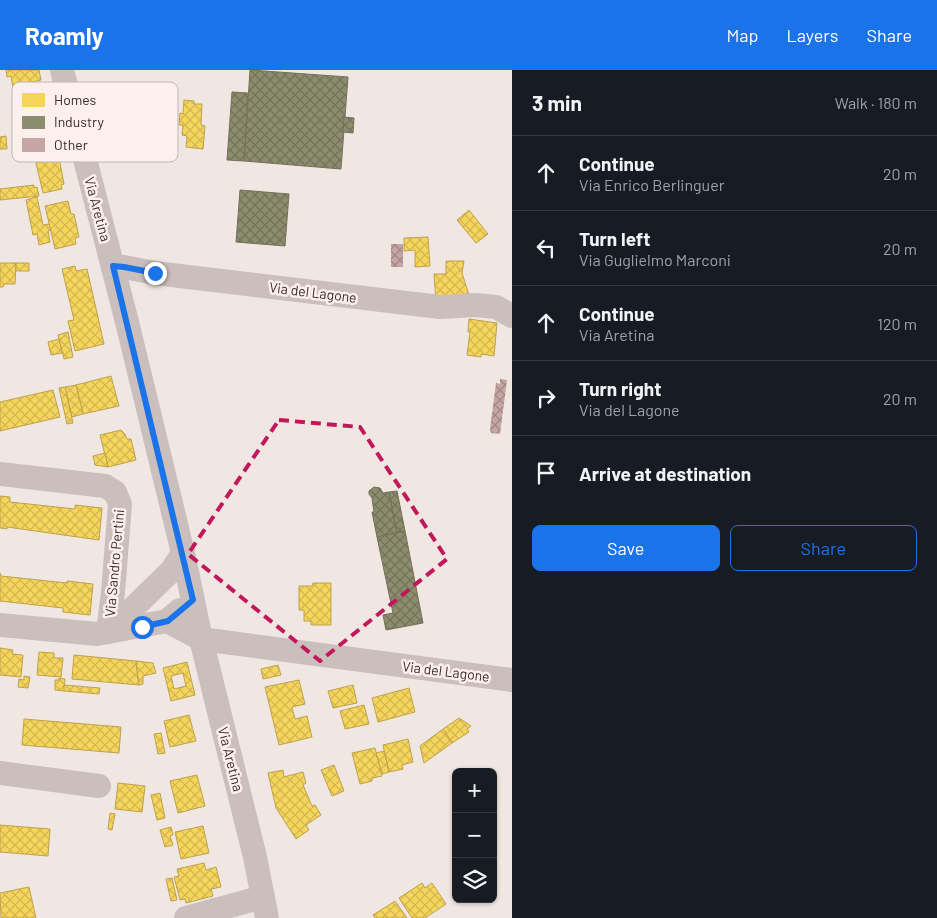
<!DOCTYPE html>
<meta charset="utf-8">
<style>
body{margin:0;font-family:Barlow,sans-serif;background:#242831;color:#f1f3f6}
.controls{position:absolute;right:15px;bottom:15px;display:grid;overflow:hidden;border-radius:8px;box-shadow:0 1px 4px #0004}
.controls button{width:45px;height:45px;display:grid;place-items:center;padding:0;border:0;border-bottom:1px solid #363941;background:#171b24;color:#f1f3f6;font:25px sans-serif}
.stop{position:absolute;width:15px;height:15px;margin:-11px;border:4px solid #1a73e8;border-radius:50%;background:#fff}
.stop.end{background:#1a73e8;border-color:#fff;box-shadow:0 1px 5px #0008}
.list{margin:0;padding:0;list-style:none}
h2{display:flex;justify-content:space-between;align-items:center;height:65px;margin:0;padding:0 20px;font-size:21px}
h2 small{font-size:16px;font-weight:400;color:#9ea1a6}
.list li{display:grid;grid-template-columns:32px 1fr auto;gap:15px;align-items:center;box-sizing:border-box;height:75px;padding:0 20px;border-top:1px solid #363941}
.list b{display:block;font-size:19px;white-space:nowrap}
.list p{margin:0;font-size:16px;white-space:nowrap;color:#9ea1a6}
.list em{font-size:16px;font-style:normal;color:#9ea1a6}
.actions{display:flex;gap:10px;padding:15px 20px}
.actions a{flex:1;padding:11px 0;border:1px solid #1a73e8;border-radius:8px;text-align:center;font-size:18px;color:#1a73e8}
.actions .main{background:#1a73e8;color:#fff}
.icon{flex:none;width:28px;height:28px;fill:none;stroke:currentColor;stroke-width:2;stroke-linecap:round;stroke-linejoin:round}
.map{position:relative;flex:none;width:512px;height:848px;overflow:hidden}
header{display:flex;align-items:center;gap:30px;box-sizing:border-box;height:70px;padding:0 25px;background:#1a73e8;color:#fff}
header strong{font-size:24px}
nav{display:flex;gap:28px;margin-inline-start:auto;font-size:18px}
main{display:flex}
aside{flex:1;background:#171b24}
.map>svg:first-child{display:block}
.homes{fill:url(#homes-cross-hatch);stroke:#bea24d;fill-rule:evenodd}
.industry{fill:url(#industry-cross-hatch);stroke:#746f59}
.building{fill:url(#building-cross-hatch)}
.lines{fill:none;stroke-linecap:round;stroke-linejoin:round}
.minor{stroke:#cabfbc;stroke-width:24}
.route{stroke:#1a73e8;stroke-width:6}
.marked{fill:none;stroke:#c2185b;stroke-width:4;stroke-dasharray:10 6;stroke-linejoin:round}
.labels{text-anchor:middle;dominant-baseline:central;stroke-width:5;stroke-linejoin:round;paint-order:stroke}
.street-label{font-size:14px;fill:#3b2a29;stroke:#fcf0ec}
.key{fill:#fcf0ec;stroke:#c2b5b2;stroke-width:1}
.key-label{font-size:14px;fill:#3b2a29}
</style>
<header>
<strong>Roamly</strong>
<nav><a>Map</a><a>Layers</a><a>Share</a></nav>
</header>
<main>
<div class="map">
<svg width="512" height="848" viewBox="0 0 512 848">
<defs>
<pattern id="homes-cross-hatch" width="8" height="8" patternUnits="userSpaceOnUse" patternTransform="scale(1.25)"><rect width="8" height="8" fill="#f6d55c"/><path d="M0 0l8 8M0 8l8-8" fill="none" stroke="#d4b750"/></pattern>
<pattern id="industry-cross-hatch" width="8" height="8" patternUnits="userSpaceOnUse" patternTransform="scale(1.25)"><rect width="8" height="8" fill="#8c8c6e"/><path d="M0 0l8 8M0 8l8-8" fill="none" stroke="#74735a"/></pattern>
<pattern id="building-cross-hatch" width="8" height="8" patternUnits="userSpaceOnUse" patternTransform="scale(1.25)"><rect width="8" height="8" fill="#c5a6a4"/><path d="M0 0l8 8M0 8l8-8" fill="none" stroke="#a18786"/></pattern>
</defs>
<rect width="100%" height="100%" fill="#f0e7e3"/>
<g class="homes">
<path d="M6 0H39L41 10 13 17 11 6 7 7Z"/>
<path d="M184 30 194 31V34H202L201 55 205 56 203 79 186 77 187 66 182 65 183 55H179L180 43 183 44Z"/>
<path d="M49 43 56 70 33 75 31 67 25 69 24 66 16 69 12 52ZM43 51 46 64 31 67 28 55Z"/>
<path d="M6 66 7 79H0V67Z"/>
<path d="M59 88 64 114 61 115 62 119 43 123 36 93Z"/>
<path d="M34 115V118L37 117 39 126 0 130V119Z"/>
<path d="M37 127 43 155 49 154 51 160 48 161 50 172 39 175 37 164 33 165 26 130Z"/>
<path d="M68 131 71 144H74L79 167 75 168 76 174 55 179 45 136Z"/>
<path d="M469 140 488 164 476 173 457 150Z"/>
<path d="M428 167 430 196 415 197V180L404 181V168Z"/>
<path d="M446 191H464L462 203 470 228 436 232 434 204H446Z"/>
<path d="M0 193H16L15 214H4L3 217H0Z"/>
<rect x="16" y="193" width="13" height="8"/>
<path d="M75 196 76 201 87 199 104 274 75 281 68 251 74 250 62 199Z"/>
<path d="M469 249 497 253 494 286 481 284V287L467 285 470 262H468Z"/>
<path d="M68 262 73 287 64 289 58 265Z"/>
<path d="M59 269 62 283 51 285 48 272Z"/>
<path d="M111 306 119 336 83 344 76 315Z"/>
<path d="M76 315 83 344 72 347 65 317Z"/>
<path d="M65 317 73 353 67 354 59 318Z"/>
<path d="M53 320 60 347 0 361V332Z"/>
<path d="M121 360 125 364 127 369H131L136 390 108 397 100 365Z"/>
<path d="M105 383 108 397 95 395 93 386Z"/>
<path d="M0 426 10 427V432L75 439V435L102 438 99 470 7 457V459L0 458Z"/>
<path d="M0 503 1 506 67 513V511L93 514 90 545 63 542V538L0 531Z"/>
<path d="M313 513H331V555H311V551H304V540H299V516H312Z"/>
<path d="M0 578 13 580 12 584 23 585 21 607 0 605Z"/>
<path d="M39 582 54 583V588H63L61 607 37 605Z"/>
<path d="M74 585 136 591 139 615 72 609Z"/>
<path d="M136 591 153 593 156 603 143 606V614L139 615Z"/>
<path d="M187 592 195 625 171 631 163 598ZM183 603 186 616 174 619 171 606Z"/>
<path d="M278 595 281 605 263 609 261 599Z"/>
<path d="M24 606 30 607 28 618 18 617 19 609 24 610Z"/>
<path d="M59 608 65 609 64 621 55 620V610H59Z"/>
<path d="M299 610 305 634 292 637 295 649 307 646 312 667 279 675 265 617Z"/>
<path d="M64 615 100 618 99 624 64 621Z"/>
<path d="M353 615 357 633 333 638 328 621Z"/>
<path d="M409 618 415 642 378 652 372 628Z"/>
<path d="M364 635 369 654 345 659 340 641Z"/>
<path d="M189 645 196 671 170 677 164 651Z"/>
<path d="M459 648 471 656 467 659 469 662 452 673 443 659Z"/>
<path d="M24 649 121 657 119 683 22 675Z"/>
<path d="M443 659 452 673 424 693 420 676Z"/>
<path d="M161 663 165 683 158 684 154 664Z"/>
<path d="M408 669 413 692 402 695 403 699 389 702 383 675Z"/>
<path d="M375 678 382 706 372 708V711L360 714 352 683Z"/>
<path d="M384 681 389 702 382 704 376 683Z"/>
<path d="M334 695 344 721 332 726 321 700Z"/>
<path d="M283 700 284 707 303 702 306 713 303 715 312 736 315 735 321 745 306 755 309 760 296 769 276 738 268 703Z"/>
<path d="M197 705 205 736 178 743 170 711Z"/>
<path d="M118 713 145 716 142 742 115 739Z"/>
<path d="M160 723 165 748 157 750 151 725Z"/>
<path d="M110 743 115 744 112 760 108 759Z"/>
<path d="M0 755 50 759 48 786 0 782Z"/>
<path d="M203 756 209 783 181 789 175 762Z"/>
<path d="M171 757 173 765 170 766 173 775 165 777 160 760Z"/>
<path d="M204 793 206 800 216 797 221 817 211 819 213 826 186 833 185 829 180 830 174 807 179 806 177 799Z"/>
<path d="M172 808 177 830 171 831 166 809Z"/>
<path d="M422 813 425 818 432 813 446 834 425 848H412L399 828Z"/>
<path d="M29 817 36 848H1L0 823Z"/>
<path d="M395 831 407 848H375L373 845Z"/>
</g>
<g class="industry">
<path d="M250 0 348 7 341 99 244 91Z"/>
<path d="M232 22 248 23 244 91 227 90Z"/>
<path d="M344 47 354 48 353 63 343 62Z"/>
<path d="M240 120 289 124 285 176 236 172Z"/>
<path d="M374 417 380 418 383 423 389 422 397 463 377 467 372 442H374L372 428 369 424V421Z"/>
<path d="M397 421 405 461 397 463 389 422Z"/>
<path d="M405 461 423 553 386 560 383 545 393 543 377 467Z"/>
</g>
<g class="building">
<rect x="391" y="174" width="12" height="23"/>
<path d="M500 309 507 310 500 364 491 363 490 359 496 313 500 314Z"/>
</g>
<g class="lines">
<g class="minor">
<path d="M62 0 127 252 183 483 201 569 255 787 267 848"/>
<path d="M113 197H124L155 203 440 237 475 235 496 237 512 246"/>
<path d="M0 404 105 416 115 422 120 434 113 522 108 562"/>
<path d="M167 551 201 569 512 610"/>
<path d="M0 555 97 564 167 551 180 540"/>
<path d="M116 560 125 546 172 500 183 483"/>
<path d="M0 703 99 716"/>
<path d="M186 848 215 840"/>
<path d="M206 848 215 840 263 827"/>
</g>
</g>
<g class="lines">
<path class="route" d="M142 557 168 551 193 530 113 196 124 197 155 203"/>
</g>
<path class="marked" d="M279 350 360 357 447 489 320 591 188 484Z"/>
<g class="labels">
<g class="street-label">
<text transform="translate(98 139) rotate(75)">Via Aretina</text>
<text transform="translate(313 222) rotate(7)">Via del Lagone</text>
<text transform="translate(114 493) rotate(-85)">Via Sandro Pertini</text>
<text transform="translate(446 601) rotate(7)">Via del Lagone</text>
<text transform="translate(231 689) rotate(76)">Via Aretina</text>
</g>
</g>
<rect x="12" y="12" width="166" height="80" rx="8" class="key"/>
<rect x="22" y="23" width="23" height="14" fill="#f6d55c"/>
<rect x="22" y="46" width="23" height="13" fill="#8c8c6e"/>
<rect x="22" y="68" width="23" height="14" fill="#c5a6a4"/>
<g class="key-label">
<text x="54" y="35">Homes</text>
<text x="54" y="57">Industry</text>
<text x="54" y="80">Other</text>
</g>
</svg>
<div class="controls">
<button>+</button>
<button>−</button>
<button><svg class="icon" aria-label="layers" viewBox="0 0 24 24"><path d="M12 4l9 5-9 5-9-5zM3 14l9 5 9-5"/></svg></button>
</div>
<div class="stop" style="left:142px;top:557px"></div>
<div class="stop end" style="left:155px;top:203px"></div>
</div>
<aside>
<h2>3 min<small>Walk · 180 m</small></h2>
<ul class="list">
<li><svg class="icon" aria-label="ahead" viewBox="0 0 24 24"><path d="M12 20V5M6 11l6-6 6 6"/></svg><div><b>Continue</b><p>Via Enrico Berlinguer</p></div><em>20 m</em></li>
<li><svg class="icon" aria-label="left" viewBox="0 0 24 24"><path d="M17 20v-9H6M10 6l-5 5 5 5"/></svg><div><b>Turn left</b><p>Via Guglielmo Marconi</p></div><em>20 m</em></li>
<li><svg class="icon" aria-label="ahead" viewBox="0 0 24 24"><path d="M12 20V5M6 11l6-6 6 6"/></svg><div><b>Continue</b><p>Via Aretina</p></div><em>120 m</em></li>
<li><svg class="icon" aria-label="right" viewBox="0 0 24 24"><path d="M7 20v-9h11M14 6l5 5-5 5"/></svg><div><b>Turn right</b><p>Via del Lagone</p></div><em>20 m</em></li>
<li><svg class="icon" aria-label="arrive" viewBox="0 0 24 24"><path d="M6 21V4h12l-3 4 3 4H6"/></svg><div><b>Arrive at destination</b></div></li>
</ul>
<div class="actions"><a class="main">Save</a><a>Share</a></div>
</aside>
</main>
